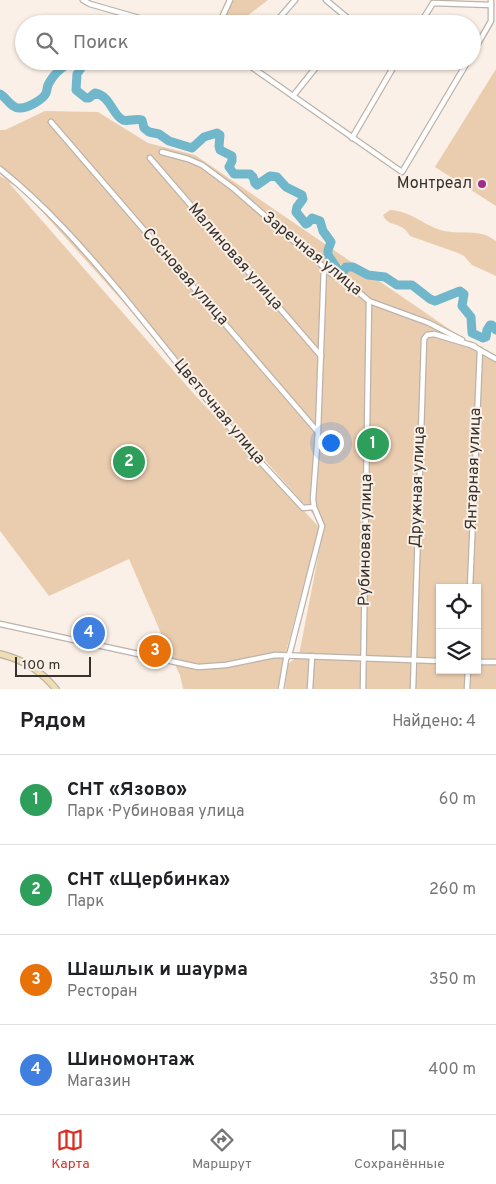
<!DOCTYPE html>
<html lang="ru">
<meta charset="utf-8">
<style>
body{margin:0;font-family:Overpass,sans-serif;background:#f6f6f6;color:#202124}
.controls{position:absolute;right:15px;bottom:15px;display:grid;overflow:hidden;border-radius:0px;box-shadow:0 1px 4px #0004}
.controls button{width:45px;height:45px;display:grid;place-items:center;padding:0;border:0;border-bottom:1px solid #e0e0e0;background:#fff;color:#202124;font:25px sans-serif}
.scale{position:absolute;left:15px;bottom:12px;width:76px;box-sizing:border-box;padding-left:5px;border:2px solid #36322e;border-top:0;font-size:14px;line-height:18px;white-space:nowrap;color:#36322e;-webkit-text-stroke:4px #faf0e7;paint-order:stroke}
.you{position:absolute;left:330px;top:442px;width:18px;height:18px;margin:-12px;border:4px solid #fff;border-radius:50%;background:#1a73e8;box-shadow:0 0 0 8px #1a73e833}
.badge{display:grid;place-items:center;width:32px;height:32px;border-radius:50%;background:#d93025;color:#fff;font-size:16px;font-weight:700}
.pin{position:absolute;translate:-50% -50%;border:2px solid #fff;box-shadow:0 1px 5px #0006}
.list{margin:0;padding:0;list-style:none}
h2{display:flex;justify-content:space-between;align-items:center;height:65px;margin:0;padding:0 20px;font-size:21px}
h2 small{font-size:16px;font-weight:400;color:#757577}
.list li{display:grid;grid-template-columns:32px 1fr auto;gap:15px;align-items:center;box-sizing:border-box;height:90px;padding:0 20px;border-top:1px solid #e0e0e0}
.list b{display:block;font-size:19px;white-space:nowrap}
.list p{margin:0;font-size:16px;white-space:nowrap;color:#757577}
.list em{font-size:16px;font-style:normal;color:#757577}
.icon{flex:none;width:28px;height:28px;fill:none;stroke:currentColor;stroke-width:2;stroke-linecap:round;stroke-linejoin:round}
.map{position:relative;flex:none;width:496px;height:689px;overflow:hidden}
.search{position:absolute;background:#fff;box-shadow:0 1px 4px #0004;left:15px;right:15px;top:15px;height:55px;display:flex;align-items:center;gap:12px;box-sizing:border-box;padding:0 18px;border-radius:28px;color:#757577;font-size:19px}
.sheet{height:425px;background:#fff}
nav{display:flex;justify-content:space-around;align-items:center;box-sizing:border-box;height:70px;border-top:1px solid #e0e0e0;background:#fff;font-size:14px;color:#757577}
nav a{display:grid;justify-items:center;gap:2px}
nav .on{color:#d93025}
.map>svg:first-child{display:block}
.green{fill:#eacdaf;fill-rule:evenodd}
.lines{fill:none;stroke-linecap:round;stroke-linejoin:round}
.river{stroke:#70b7cc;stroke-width:9}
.street-casing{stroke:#bbb2a9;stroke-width:7}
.secondary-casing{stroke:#bbb2a9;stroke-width:8}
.street{stroke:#fff;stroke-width:4.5}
.secondary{stroke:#efdeb2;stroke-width:5.5}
.poi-dot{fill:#a12d87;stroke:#faf0e7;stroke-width:2}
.labels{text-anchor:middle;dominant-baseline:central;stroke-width:4;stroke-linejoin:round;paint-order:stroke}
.poi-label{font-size:16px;fill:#36322e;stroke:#faf0e7;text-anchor:end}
.street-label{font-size:16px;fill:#36322e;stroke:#faf0e7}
</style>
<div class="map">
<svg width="496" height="689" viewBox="0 0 496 689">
<rect width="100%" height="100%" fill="#faf0e7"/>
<g class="green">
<path d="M234 0H268L247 16 242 24H218L226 10Z"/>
<path d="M496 69V206L435 167Z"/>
<path d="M45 111 98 112 148 143 195 155 496 361V689H285L288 664 299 655 324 526 21 188 9 183 194 394 319 527 283 663 279 689H183L180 675 173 661 129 559 49 596 0 531V176L5 179 0 174V130H5ZM440 588H477V670H440Z"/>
<path d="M390 210C410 211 423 224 440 230 461 236 478 227 496 241V276L472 265 464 256 458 253 410 236C401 220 388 228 383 215Z"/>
</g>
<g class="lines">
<path class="river" d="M0 94C7 98 11 108 19 108 26 109 43 100 46 93 47 91 47 88 48 85 54 73 68 59 82 63V67L77 74 76 90 86 98H89L95 93C111 96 112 115 123 120 128 122 135 118 142 120L144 128 149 132 159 134 169 141 192 148 204 137 217 133 220 135 219 146 220 150 232 156V161L229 167 234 174H250L253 177 255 183 257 185 270 176 277 177 286 187 302 195 303 199 297 207 296 212 306 224 308 223 312 218 320 221 323 231 331 242 328 250V255L340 273H343L346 267H353L368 275 385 277 397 285H412L430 299 435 301 460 291 464 294 462 306 471 317 472 333 483 338 486 337 487 330 490 325H492L496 330"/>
<g class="street-casing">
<g id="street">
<path d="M83 0 90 4 160 24"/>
<path d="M326 0 350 20 351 24"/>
<path d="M219 24 230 0"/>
<path d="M274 24 295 0"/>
<path d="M420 24 433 3 491 5"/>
<path d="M472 54 491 21V0"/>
<path d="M243 61 402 172 468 61"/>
<path d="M293 96 321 61"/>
<path d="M51 122 318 432"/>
<path d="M352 138 397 61"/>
<path d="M162 152 188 159 202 165 233 188 333 275 347 282 369 301 429 323 462 340"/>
<path d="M150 158 321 356"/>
<path d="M0 169C45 205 82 247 119 291 152 331 184 372 217 412 244 446 274 476 303 508L314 507"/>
<path d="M471 345 496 359"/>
<path d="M470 588 480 350"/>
<path d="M0 624 198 667 226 665 275 655 440 661"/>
<path d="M477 662H496"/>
<path d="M281 689 286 659 289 655 291 648 322 526 314 507 313 499 318 432 324 266"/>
<path d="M310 689 312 656"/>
<path d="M363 689 369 301"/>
<path d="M413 689 424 339 427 335 434 334 474 346"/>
<path d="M467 689 468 670"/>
</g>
</g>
<g class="secondary-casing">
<path id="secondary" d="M0 654C24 660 40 670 56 689"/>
</g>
<use href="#street" class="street"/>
<use href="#secondary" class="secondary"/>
</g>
<circle class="poi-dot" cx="482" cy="184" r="5"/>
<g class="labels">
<g class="poi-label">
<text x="472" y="184">Монтреал</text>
</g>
<g class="street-label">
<text transform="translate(312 254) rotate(39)">Заречная улица</text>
<text transform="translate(235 257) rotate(49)">Малиновая улица</text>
<text transform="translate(185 277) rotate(49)">Сосновая улица</text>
<text transform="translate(219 412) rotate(50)">Цветочная улица</text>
<text transform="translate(474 469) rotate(-88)">Янтарная улица</text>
<text transform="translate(418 487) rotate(-88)">Дружная улица</text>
<text transform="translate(366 540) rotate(-89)">Рубиновая улица</text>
</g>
</g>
</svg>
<div class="controls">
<button><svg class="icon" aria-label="locate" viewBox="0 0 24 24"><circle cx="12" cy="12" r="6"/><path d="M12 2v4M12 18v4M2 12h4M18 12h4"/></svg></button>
<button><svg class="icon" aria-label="layers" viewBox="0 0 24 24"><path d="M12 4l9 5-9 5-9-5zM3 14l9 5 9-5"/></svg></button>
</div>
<div class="scale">100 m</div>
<div class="you"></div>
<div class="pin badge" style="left:373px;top:444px;background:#2e9e5b">1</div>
<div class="pin badge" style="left:129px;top:462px;background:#2e9e5b">2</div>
<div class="pin badge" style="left:155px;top:651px;background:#e8710a">3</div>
<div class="pin badge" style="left:89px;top:633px;background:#3f7fe0">4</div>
<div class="search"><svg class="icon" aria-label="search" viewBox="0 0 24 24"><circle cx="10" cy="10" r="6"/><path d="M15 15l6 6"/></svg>Поиск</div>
</div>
<section class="sheet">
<h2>Рядом<small>Найдено: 4</small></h2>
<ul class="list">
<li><span class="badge" style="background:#2e9e5b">1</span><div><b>СНТ «Язово»</b><p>Парк · Рубиновая улица</p></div><em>60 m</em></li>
<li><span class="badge" style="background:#2e9e5b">2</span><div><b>СНТ «Щербинка»</b><p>Парк</p></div><em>260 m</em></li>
<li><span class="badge" style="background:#e8710a">3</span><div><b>Шашлык и шаурма</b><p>Ресторан</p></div><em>350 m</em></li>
<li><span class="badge" style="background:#3f7fe0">4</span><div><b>Шиномонтаж</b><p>Магазин</p></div><em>400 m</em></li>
</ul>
</section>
<nav>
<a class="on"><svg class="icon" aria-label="map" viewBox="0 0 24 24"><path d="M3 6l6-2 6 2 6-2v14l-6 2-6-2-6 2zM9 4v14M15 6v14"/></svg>Карта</a>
<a><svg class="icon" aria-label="directions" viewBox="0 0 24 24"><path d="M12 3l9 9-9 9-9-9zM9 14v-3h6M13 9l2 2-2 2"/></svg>Маршрут</a>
<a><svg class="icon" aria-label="saved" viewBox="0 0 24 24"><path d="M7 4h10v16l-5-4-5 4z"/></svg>Сохранённые</a>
</nav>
